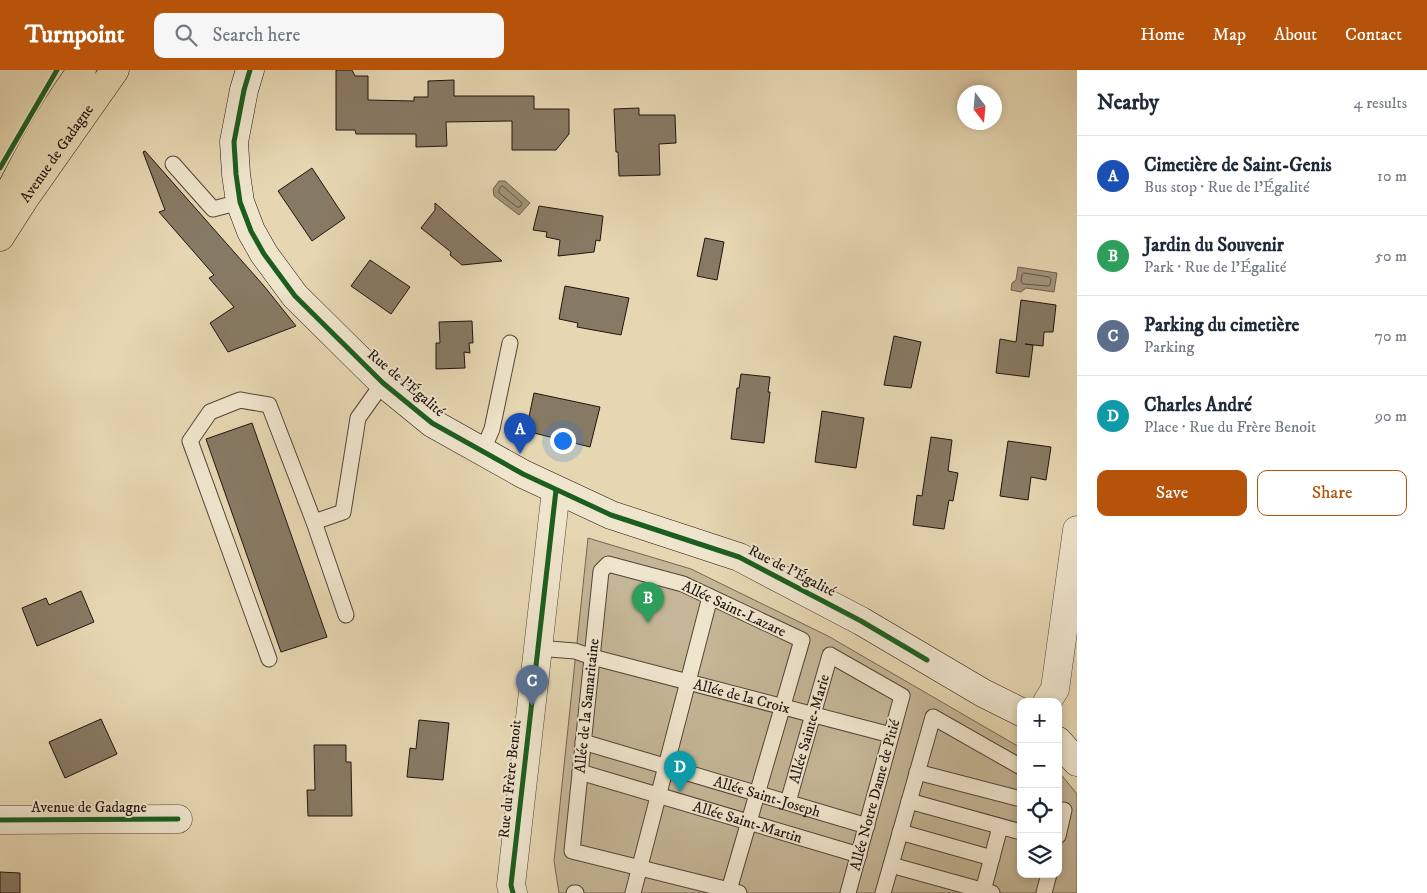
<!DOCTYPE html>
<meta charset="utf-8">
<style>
body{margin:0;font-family:"IM FELL DW Pica",serif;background:#f6f6f7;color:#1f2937}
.controls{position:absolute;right:15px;bottom:15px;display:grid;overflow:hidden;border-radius:10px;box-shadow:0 2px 8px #0003}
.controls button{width:45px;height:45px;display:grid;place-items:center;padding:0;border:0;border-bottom:1px solid #e0e1e3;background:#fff;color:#1f2937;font:25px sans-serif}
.compass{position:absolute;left:957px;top:15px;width:45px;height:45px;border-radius:50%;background:#fff;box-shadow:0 2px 8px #0003;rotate:164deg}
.you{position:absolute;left:562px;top:370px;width:18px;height:18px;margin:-12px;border:4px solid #fff;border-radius:50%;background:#1a73e8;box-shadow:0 0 0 8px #1a73e833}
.badge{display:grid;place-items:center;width:32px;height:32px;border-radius:50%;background:#b45309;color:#fff;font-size:16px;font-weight:700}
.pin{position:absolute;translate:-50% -41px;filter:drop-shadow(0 1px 2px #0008)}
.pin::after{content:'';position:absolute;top:26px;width:18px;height:15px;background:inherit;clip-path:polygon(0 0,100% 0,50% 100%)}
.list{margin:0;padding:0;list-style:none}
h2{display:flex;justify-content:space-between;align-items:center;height:65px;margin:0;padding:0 20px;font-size:21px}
h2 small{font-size:16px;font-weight:400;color:#747a83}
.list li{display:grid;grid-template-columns:32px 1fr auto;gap:15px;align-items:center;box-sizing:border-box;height:80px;padding:0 20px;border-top:1px solid #e0e1e3}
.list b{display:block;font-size:19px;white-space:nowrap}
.list p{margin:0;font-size:16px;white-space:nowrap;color:#747a83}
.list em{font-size:16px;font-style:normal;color:#747a83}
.actions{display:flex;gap:10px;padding:15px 20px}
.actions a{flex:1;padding:11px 0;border:1px solid #b45309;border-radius:10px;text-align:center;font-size:18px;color:#b45309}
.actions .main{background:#b45309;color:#fff}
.icon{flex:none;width:28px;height:28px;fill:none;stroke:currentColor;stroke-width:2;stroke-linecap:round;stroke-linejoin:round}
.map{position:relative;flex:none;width:1077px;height:823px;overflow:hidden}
header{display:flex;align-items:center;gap:30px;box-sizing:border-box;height:70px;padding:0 25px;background:#b45309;color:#fff}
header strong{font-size:24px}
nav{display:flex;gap:28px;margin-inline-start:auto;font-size:18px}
.search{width:350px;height:45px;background:#f6f6f7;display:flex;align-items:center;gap:12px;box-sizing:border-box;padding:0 18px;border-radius:10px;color:#747a83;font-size:19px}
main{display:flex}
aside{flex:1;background:#fff}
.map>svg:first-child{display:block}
.green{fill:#c4b696;stroke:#726652}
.water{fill:#a3957b;stroke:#6f6250}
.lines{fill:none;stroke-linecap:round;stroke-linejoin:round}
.shore{stroke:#625545;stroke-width:1}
.building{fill:#877a64;stroke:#20150f}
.lane-casing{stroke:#524638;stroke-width:17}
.street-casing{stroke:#524638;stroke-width:29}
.secondary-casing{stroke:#20150f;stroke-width:29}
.primary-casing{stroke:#20150f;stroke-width:29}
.lane{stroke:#efe5cd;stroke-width:15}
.street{stroke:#efe5cd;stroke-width:28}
.secondary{stroke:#efe5cd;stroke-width:28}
.primary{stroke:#e6d7b2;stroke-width:28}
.cycleway-casing{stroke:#efe5cd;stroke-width:8}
.cycleway{stroke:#1b5e20;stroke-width:5}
.labels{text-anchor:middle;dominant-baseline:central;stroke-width:4;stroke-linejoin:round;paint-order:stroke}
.street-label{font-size:15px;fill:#20150f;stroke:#efe5cd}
</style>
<header>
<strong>Turnpoint</strong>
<div class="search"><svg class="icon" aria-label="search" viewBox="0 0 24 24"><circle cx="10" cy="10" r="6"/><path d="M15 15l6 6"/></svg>Search here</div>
<nav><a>Home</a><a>Map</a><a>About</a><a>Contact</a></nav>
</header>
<main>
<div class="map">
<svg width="1077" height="823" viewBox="0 0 1077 823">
<rect width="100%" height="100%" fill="#e6d7b2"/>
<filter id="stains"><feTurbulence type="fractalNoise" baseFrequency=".004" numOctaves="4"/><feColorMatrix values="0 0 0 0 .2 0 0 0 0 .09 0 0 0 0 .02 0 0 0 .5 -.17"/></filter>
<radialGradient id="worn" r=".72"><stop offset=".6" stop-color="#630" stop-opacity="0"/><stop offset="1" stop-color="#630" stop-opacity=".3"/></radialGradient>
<path class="green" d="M588 468 691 499 828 566 1021 678V804H1058V701L1077 724V823H559L554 791Z"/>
<g class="water">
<path d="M499 111H505L530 133 519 145 494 126 493 119Z"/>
<path d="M1018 197 1057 203 1054 222 1026 218 1021 222 1011 220 1012 213 1016 210Z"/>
</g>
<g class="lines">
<g class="shore">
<path d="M502 116 504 117 521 132 522 134 520 137H517L499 123V120Z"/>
<path d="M1024 203 1049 207 1051 209 1050 215 1048 216 1023 214 1021 211 1022 205Z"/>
</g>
</g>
<g class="building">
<path d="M336 0H352L355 6H368V30L414 31V27H428V11L454 10V26H534V39H569V64L556 80H512V51L446 52 447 76 416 77V64H356L355 60H336Z"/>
<path d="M639 38V45H675L676 73 659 74 660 105 619 106 618 82H616L614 39Z"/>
<path d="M145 81 264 216 296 256 228 282 210 253 234 237 209 208 214 205 159 142 165 140 143 82Z"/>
<path d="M312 98 345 148 312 171 278 121Z"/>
<path d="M435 133 474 167 502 191 462 195 450 185 451 182 421 158 435 140Z"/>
<path d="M539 136 603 146 600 171 596 170 594 182 558 186 560 170 546 167 547 162 533 160Z"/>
<path d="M705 168 724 172 717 210 697 206Z"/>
<path d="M370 190 410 217 391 244 351 216Z"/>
<path d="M565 216 629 228 621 265 577 257 578 253 559 249Z"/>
<path d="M1021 230 1056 235 1053 262H1044L1043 276 1025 274 1033 275 1029 307 996 303 1000 269 1016 272Z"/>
<path d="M472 251 473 273H469L470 283 464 282 465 298 436 299V273H440L439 252Z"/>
<path d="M894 266 921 272 911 318 884 315Z"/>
<path d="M741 304 770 307 768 322H770L764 373 731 369 737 318H739Z"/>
<path d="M534 323 600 337 590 377 526 361Z"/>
<path d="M822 341 864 348 856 398 815 392Z"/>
<path d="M252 353 327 567 281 582 206 369Z"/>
<path d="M931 367 952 370 948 401 958 403 953 431 949 430 944 459 913 455 917 425 922 426Z"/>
<path d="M1008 371 1051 377 1046 410 1031 407 1028 430 1000 426Z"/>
<path d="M81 521 94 552 37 576 22 538 46 528 49 535Z"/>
<path d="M101 649 117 684 65 708 49 672Z"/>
<path d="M419 650 449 653 443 710 407 707 410 678 416 679Z"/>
<path d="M314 675H346V692H351L352 746H308L307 720H315Z"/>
<path d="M0 802 20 803V823H0Z"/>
</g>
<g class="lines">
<g class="lane-casing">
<g id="lane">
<path d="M173 94 213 139 240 132"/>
<path d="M483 380 492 359 510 273"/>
<path d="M314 452 346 545"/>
<path id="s1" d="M537 578 575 581 592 587 891 665"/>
<path d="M269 589 190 371 210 342 240 330 269 335 314 452 343 442 358 348 383 313"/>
<path id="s2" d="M583 672 867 756"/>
<path id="s3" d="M580 702 859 785"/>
<path d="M917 702 1021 729"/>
<path d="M909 731 1021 762"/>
<path id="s4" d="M788 732 830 585 902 626 848 823"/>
<path d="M900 762 992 788"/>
<path d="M1058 766 1064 740"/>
<path d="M891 795 992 823"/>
<path d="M729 820 802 570 683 514 608 494 601 501 572 781 729 820 739 823"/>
<path d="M983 821 1000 757"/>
<path d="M574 823H576"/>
<path d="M633 823 710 527"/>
<path d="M883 823 933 647 1021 697"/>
<path d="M1044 823 1049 804"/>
</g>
</g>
<g class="street-casing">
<g id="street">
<path d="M1047 632 1055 619 1077 460"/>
<path d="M0 750 178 749"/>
<path d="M513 823 511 815 556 420"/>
</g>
</g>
<g class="secondary-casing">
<g id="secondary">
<path d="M250 0 244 20 234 72 236 104 240 132 251 161 264 184 295 226 383 313 432 353 523 404 611 445 739 487 861 551 983 623 1021 642"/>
<path d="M1058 671 1077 692"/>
</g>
</g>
<g class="primary-casing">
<g id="primary">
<path d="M2 137C26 89 50 43 82 0"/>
<path id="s5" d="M0 167 25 128 115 0"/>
</g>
</g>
<use href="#lane" class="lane"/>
<use href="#street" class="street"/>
<use href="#secondary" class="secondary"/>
<use href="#primary" class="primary"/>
<g class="cycleway-casing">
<g id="cycleway">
<path d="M250 0 244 20 234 72 236 104 240 132 251 161 264 184 295 226 383 313 432 353 523 404 611 445 739 487 861 551 927 590"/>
<path d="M0 98 57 0"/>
<path d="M0 750 178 749"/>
<path d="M513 823 511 815 556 420"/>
</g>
</g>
<use href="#cycleway" class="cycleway"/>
</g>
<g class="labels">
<g class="street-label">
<text stroke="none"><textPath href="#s5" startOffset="101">Avenue de Gadagne</textPath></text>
<text transform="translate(406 313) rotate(40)">Rue de l'Égalité</text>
<text transform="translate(792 501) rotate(27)">Rue de l'Égalité</text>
<text transform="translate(734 539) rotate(25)">Allée Saint-Lazare</text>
<text stroke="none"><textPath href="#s1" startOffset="211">Allée de la Croix</textPath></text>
<text transform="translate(587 636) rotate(-84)">Allée de la Samaritaine</text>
<text stroke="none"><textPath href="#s4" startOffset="76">Allée Sainte-Marie</textPath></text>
<text transform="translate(510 709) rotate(-84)">Rue du Frère Benoit</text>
<text transform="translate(875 725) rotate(-75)">Allée Notre Dame de Pitié</text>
<text stroke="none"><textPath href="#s2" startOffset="192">Allée Saint-Joseph</textPath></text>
<text x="89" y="737">Avenue de Gadagne</text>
<text stroke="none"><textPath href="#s3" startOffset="175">Allée Saint-Martin</textPath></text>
</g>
</g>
<rect width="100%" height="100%" filter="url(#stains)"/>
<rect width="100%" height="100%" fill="url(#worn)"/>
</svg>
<div class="controls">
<button>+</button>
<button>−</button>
<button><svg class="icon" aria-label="locate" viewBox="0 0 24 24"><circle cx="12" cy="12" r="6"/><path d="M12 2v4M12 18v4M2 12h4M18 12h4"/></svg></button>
<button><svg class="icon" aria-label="layers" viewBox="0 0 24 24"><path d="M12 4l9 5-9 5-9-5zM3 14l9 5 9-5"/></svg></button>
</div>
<svg class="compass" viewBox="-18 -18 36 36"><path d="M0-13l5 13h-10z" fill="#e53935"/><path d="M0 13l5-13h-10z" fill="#747a83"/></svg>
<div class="you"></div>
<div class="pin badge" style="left:520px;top:384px;background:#1a4fb4">A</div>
<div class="pin badge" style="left:648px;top:553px;background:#2e9e5b">B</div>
<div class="pin badge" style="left:532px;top:636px;background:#5c6f8a">C</div>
<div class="pin badge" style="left:680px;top:722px;background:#0f9aa8">D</div>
</div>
<aside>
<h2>Nearby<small>4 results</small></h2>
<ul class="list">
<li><span class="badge" style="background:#1a4fb4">A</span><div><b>Cimetière de Saint-Genis</b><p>Bus stop · Rue de l'Égalité</p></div><em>10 m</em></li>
<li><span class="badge" style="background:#2e9e5b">B</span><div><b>Jardin du Souvenir</b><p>Park · Rue de l'Égalité</p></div><em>50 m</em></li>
<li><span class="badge" style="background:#5c6f8a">C</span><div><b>Parking du cimetière</b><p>Parking</p></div><em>70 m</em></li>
<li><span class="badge" style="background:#0f9aa8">D</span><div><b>Charles André</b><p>Place · Rue du Frère Benoit</p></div><em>90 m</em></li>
</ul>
<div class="actions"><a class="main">Save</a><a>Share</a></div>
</aside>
</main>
